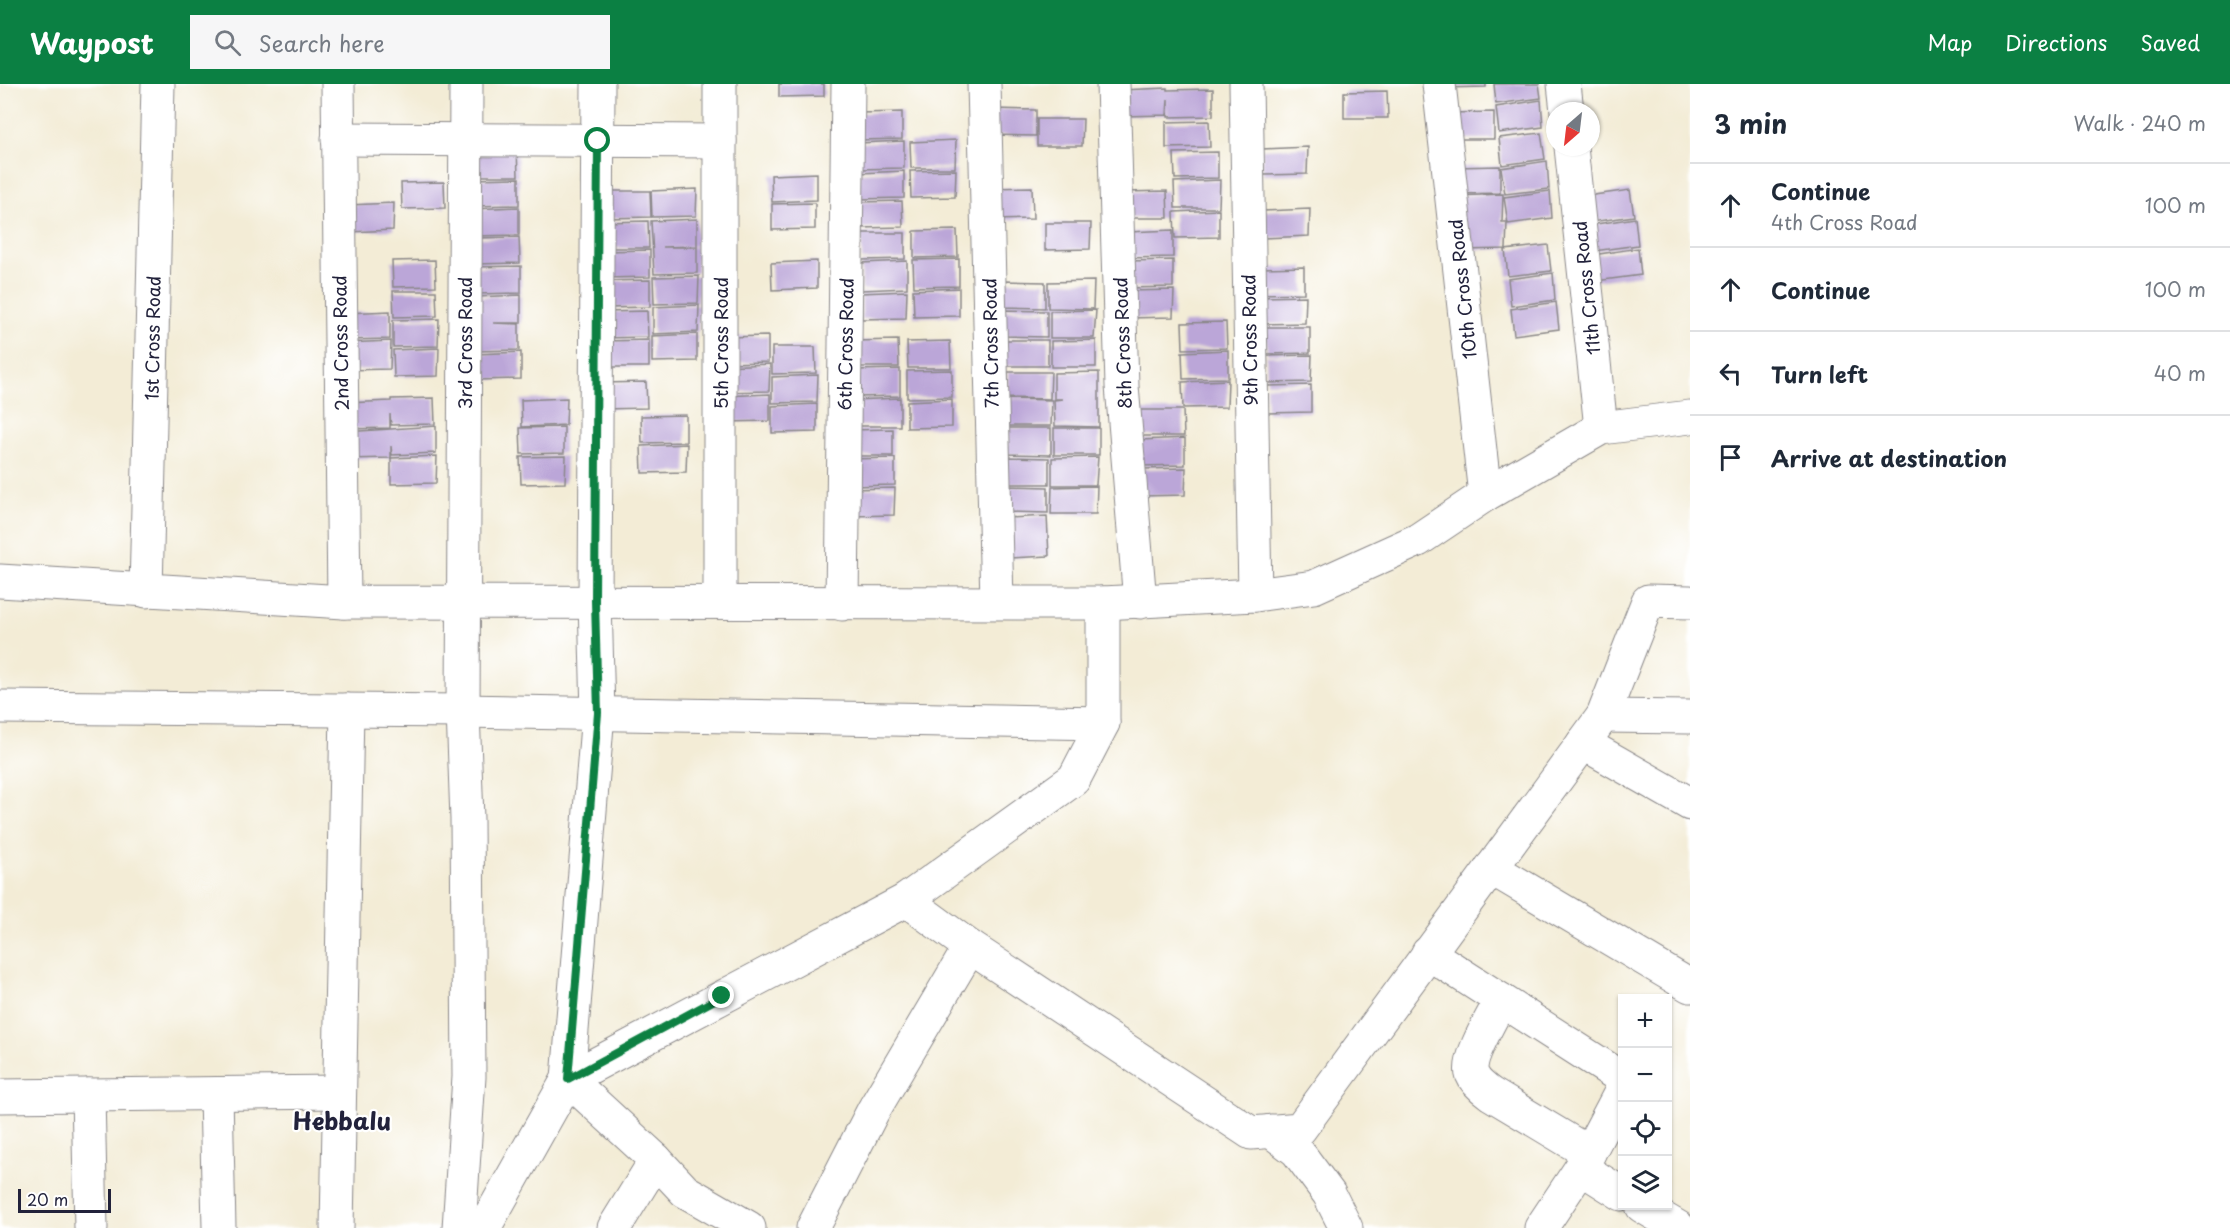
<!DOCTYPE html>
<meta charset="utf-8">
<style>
body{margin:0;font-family:"Playpen Sans",sans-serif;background:#f6f6f7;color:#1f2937}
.controls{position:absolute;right:18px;bottom:18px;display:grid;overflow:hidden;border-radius:0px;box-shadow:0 2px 4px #0004}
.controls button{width:54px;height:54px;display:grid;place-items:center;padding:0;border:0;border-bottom:2px solid #e0e1e3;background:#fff;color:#1f2937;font:30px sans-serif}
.compass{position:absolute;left:1546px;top:18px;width:54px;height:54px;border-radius:50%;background:#fff;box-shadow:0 2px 4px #0004;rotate:208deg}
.scale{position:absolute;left:18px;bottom:15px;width:93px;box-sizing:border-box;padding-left:6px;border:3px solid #22223b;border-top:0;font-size:16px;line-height:21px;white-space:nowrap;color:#22223b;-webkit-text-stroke:4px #fff;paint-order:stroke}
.stop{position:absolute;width:18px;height:18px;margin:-14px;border:4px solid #0b8043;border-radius:50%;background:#fff}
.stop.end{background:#0b8043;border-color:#fff;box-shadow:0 2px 6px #0008}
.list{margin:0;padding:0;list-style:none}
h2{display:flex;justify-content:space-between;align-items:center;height:78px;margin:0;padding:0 24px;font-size:26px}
h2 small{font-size:20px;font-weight:400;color:#747a83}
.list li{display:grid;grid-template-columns:39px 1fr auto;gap:18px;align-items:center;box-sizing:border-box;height:84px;padding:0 24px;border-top:2px solid #e0e1e3}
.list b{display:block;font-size:22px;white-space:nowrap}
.list p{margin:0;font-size:20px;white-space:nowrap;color:#747a83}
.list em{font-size:20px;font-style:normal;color:#747a83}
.icon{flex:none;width:33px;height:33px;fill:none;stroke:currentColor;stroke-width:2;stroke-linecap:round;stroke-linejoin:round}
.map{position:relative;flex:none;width:1690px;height:1144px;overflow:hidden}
header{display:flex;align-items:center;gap:36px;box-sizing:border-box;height:84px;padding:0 30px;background:#0b8043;color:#fff}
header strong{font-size:28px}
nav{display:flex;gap:33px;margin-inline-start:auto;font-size:21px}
.search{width:420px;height:54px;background:#f6f6f7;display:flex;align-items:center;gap:15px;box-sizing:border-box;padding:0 21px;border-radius:0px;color:#747a83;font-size:22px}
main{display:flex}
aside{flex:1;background:#fff}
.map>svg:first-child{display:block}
.building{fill:#bba6d8}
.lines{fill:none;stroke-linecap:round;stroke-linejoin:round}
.minor-casing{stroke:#8a8788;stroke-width:35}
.minor{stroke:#fff;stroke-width:33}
.route{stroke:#0b8043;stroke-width:8}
.labels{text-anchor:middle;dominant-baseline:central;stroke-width:4.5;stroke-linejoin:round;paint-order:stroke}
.street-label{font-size:18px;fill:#22223b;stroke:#fff}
.district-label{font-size:24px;font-weight:bold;fill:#22223b;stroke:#fff}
</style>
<header>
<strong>Waypost</strong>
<div class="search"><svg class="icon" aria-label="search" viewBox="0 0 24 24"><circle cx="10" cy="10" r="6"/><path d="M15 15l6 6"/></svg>Search here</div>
<nav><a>Map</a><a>Directions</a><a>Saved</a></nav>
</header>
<main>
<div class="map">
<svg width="1690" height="1144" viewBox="0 0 1690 1144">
<rect width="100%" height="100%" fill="#fff"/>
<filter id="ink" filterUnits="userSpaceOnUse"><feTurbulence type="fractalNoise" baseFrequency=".0167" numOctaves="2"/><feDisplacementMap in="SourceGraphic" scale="12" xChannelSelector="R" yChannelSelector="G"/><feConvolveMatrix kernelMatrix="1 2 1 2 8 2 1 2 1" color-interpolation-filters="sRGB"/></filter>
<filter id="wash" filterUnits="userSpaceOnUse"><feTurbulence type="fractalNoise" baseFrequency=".008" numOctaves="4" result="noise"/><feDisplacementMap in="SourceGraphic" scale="24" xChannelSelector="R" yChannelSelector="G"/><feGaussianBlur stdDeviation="1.35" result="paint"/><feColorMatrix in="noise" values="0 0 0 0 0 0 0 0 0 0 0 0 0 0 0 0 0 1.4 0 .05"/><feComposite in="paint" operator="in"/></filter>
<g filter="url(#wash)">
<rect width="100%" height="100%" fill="#f3ecd6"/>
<g id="blocks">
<g class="building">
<path d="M779 0H824V12L779 13Z"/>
<path d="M1441 0H1486V3L1442 4Z"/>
<path d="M1494 0H1539L1541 14 1496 20Z"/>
<path d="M1167 4V6L1213 5V32L1168 33V15L1167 31 1122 32 1121 6Z"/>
<path d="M1387 7 1388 34H1344V8Z"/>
<path d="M1541 16 1543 43 1499 49 1496 23Z"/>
<path d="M992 25 1036 26V52L992 51Z"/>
<path d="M902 28V55L859 56V29Z"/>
<path d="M1494 28V55H1451L1450 29Z"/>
<path d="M1037 35H1083L1082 62H1037Z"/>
<path d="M1209 37 1210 63 1166 64V38Z"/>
<path d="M1541 49 1545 75 1502 81 1499 54Z"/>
<path d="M956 56 955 84H911L910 58Z"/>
<path d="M904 57V84L859 85 858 59Z"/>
<path d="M1308 63 1307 90 1263 91 1262 65Z"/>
<path d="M517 65 518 92H474L473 66Z"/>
<path d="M1218 68V94L1175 95 1174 69Z"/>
<path d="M1547 77 1549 105 1505 110 1501 84Z"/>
<path d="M1500 82V109L1456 110 1455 83Z"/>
<path d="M956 86 955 113 911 114 910 87Z"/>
<path d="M904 87V114L859 115V89Z"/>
<path d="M817 89V116L772 118 771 91Z"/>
<path d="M519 94V121L474 122 473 95Z"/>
<path d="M1220 96 1219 124H1175L1174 98Z"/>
<path d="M444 98 445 124 402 125 401 99Z"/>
<path d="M1032 103 1033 135 993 136 992 104Z"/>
<path d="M697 105 696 132 652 133 651 107Z"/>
<path d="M1630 106 1634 132 1591 138 1587 112Z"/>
<path d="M607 107H650L651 133 607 134Z"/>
<path d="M1167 107 1168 134H1124V108Z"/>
<path d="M1550 107 1552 134 1508 140 1504 113Z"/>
<path d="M1503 110 1502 138H1507L1506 165 1462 166 1457 112Z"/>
<path d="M902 117 903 143 860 144 859 118Z"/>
<path d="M394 119 393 146 349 148 348 121Z"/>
<path d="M815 119V145L772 146V120Z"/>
<path d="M519 123V151L474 152 473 125Z"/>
<path d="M1310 125 1309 152 1264 154V127Z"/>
<path d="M1219 126V153L1175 154 1174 128Z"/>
<path d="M1635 134 1638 161 1594 167 1590 141Z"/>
<path d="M697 135V162L663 163H697V189L654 190 651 137Z"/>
<path d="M648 137 649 164H605V138Z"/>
<path d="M1045 139H1091L1090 165 1045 166Z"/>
<path d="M957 146 958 173 914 174V147Z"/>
<path d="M1173 146V173L1128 174V148Z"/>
<path d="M861 149H905V175L862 176Z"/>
<path d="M519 153 520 179 476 180V154Z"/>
<path d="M1548 161 1551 187 1508 192 1505 166Z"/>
<path d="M1638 164 1641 191 1596 197 1593 171Z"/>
<path d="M650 166V193L605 194V167Z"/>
<path d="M959 175V202L914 203 913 176Z"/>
<path d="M435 176 436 202 393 203 392 177Z"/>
<path d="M1173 176V203L1128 204 1127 177Z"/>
<path d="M817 177V204L772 206 771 179Z"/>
<path d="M907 177V204L862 206 861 179Z"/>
<path d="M521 182V209L476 210V183Z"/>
<path d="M1304 183V209L1261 210 1260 184Z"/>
<path d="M1553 189 1555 216 1511 222 1508 195Z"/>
<path d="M699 192 698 219 654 220 653 193Z"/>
<path d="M650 196V223L605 224 604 197Z"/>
<path d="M1002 197 1045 198V224L1002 223Z"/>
<path d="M1094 197 1093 225 1048 224V198Z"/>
<path d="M959 204V232L914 233 913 206Z"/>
<path d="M1174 206 1173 233 1128 234V207Z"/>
<path d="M393 207H436L437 232 394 233Z"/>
<path d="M907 207 906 234 862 235 861 209Z"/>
<path d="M521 211V239H493L519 240V266L476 267 475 213Z"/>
<path d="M1306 212 1305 239 1261 240 1260 213Z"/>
<path d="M1556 218 1559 245 1514 251 1511 225Z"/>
<path d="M699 221 698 248 653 250V223Z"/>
<path d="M1003 226 1047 227V253L1003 252Z"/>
<path d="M1096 226 1094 254H1050V227Z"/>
<path d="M390 227V255L346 256 345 229Z"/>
<path d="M647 227 648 253 604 254 603 228Z"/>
<path d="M439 235 438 262 393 263V236Z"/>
<path d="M1226 238 1227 264 1183 265 1182 239Z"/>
<path d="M1266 243H1310V269L1267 270Z"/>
<path d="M697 250V277L652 278V252Z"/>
<path d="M768 252V278L725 279V253Z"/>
<path d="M649 256V283H604L603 257Z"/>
<path d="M898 256 899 283H855L854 257Z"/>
<rect x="1004" y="256" width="44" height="26"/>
<path d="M1096 256V283H1051V257Z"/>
<path d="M391 257 390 285 345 286V259Z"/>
<path d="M950 257 951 284H908L907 258Z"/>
<path d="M772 263H815L816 289 772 290Z"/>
<path d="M439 264 438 292 394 293 393 266Z"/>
<path d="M1228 266V294L1183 295 1182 268Z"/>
<path d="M521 268V295L476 296V270Z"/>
<path d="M1312 271 1311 298 1267 299 1266 272Z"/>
<path d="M770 280 769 307 725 308 724 282Z"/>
<path d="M900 285V312L855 313 854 286Z"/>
<path d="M952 286V313L907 314V287Z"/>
<path d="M1008 288H1051L1050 315 1007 314Z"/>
<path d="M1099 288V343L1055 342 1054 316 1063 315H1054V289Z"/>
<path d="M818 291 817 318 772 319V293Z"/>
<path d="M1228 296 1227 323 1183 324 1182 298Z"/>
<path d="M646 298 647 324 603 325V299Z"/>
<path d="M1311 301V328L1267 329 1266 302Z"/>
<path d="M770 310V337L725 338 724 312Z"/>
<path d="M434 314 435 340 391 341 390 330V344L346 345 345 319 391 317V315Z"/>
<path d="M567 314 566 341 522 343 521 316Z"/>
<path d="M900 314V342H855L854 316Z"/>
<path d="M952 315V343L907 344V317Z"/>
<path d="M1008 315 1052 316 1051 342H1008Z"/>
<path d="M817 320V348L772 349V322Z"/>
<path d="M1140 326H1183L1184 352H1140Z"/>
<path d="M686 331V358L642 359 641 332Z"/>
<path d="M436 342V369L392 371 391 362V374L346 375 345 348Z"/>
<path d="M564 343V369L521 370 520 344Z"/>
<path d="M1008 344H1051V371L1007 370Z"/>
<rect x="1054" y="344" width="45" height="27"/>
<path d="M893 345V372H850L849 346Z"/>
<path d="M1185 354V381L1140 382V356Z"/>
<path d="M687 360 686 388 642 389 641 362Z"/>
<path d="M437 372 436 399 391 400V374Z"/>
<path d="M566 372 565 399 521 400 520 373Z"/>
<path d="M1006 373 1049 374V400H1005Z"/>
<path d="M1098 373 1096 401H1052V374Z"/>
<path d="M895 374V401L850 402 849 375Z"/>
<path d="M1186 384 1185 411 1140 412V385Z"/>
<path d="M1005 402 1048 403V429L1005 428Z"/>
<path d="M1097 402 1096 430H1051L1052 403Z"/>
<path d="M895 404 894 431 850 432 849 405Z"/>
<path d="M1047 432 1049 472 1009 474 1007 434Z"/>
</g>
</g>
</g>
<g filter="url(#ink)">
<use href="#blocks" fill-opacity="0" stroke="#8a8788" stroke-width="1.5"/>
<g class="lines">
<g class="minor-casing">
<g id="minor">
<path d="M338 0 344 518"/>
<path d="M598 0 595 517 598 629 568 995 656 1076 685 1107 749 1144"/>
<path d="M720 0V517"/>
<path d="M984 0 997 518"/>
<path d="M1113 0 1122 302 1140 518"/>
<path d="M1246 0 1255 511"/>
<path d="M1439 0 1485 411"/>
<path d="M1564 0 1567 27"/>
<path d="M338 55 720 57"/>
<path d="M1571 63 1601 344"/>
<path d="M0 497 344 518 1103 519 1255 511 1314 503 1418 456 1485 411 1601 344 1690 333"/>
<path d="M146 507 158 0"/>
<path d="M842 520 848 0"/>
<path d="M0 623 463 627 1103 639V519"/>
<path d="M1603 632 1690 633"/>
<path d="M1583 659 1690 720"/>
<path d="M1491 784 1690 902"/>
<path d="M906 816 970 863 1251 1049 1300 1045 1603 632 1648 517 1690 518"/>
<path d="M1428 869 1622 994"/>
<path d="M1501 916C1493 932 1467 974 1472 990 1475 998 1484 1005 1491 1010L1589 1069"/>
<path d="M216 1010 219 1144"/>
<path d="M88 1011 91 1144"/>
<path d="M0 1012 339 1008"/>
<path d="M1271 1047 1297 1067 1329 1110 1346 1144"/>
<path d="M1581 1084 1622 1110"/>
<path d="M1642 1122 1679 1144"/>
<path d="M337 1144 347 626"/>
<path d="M459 1144 469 993 467 735 463 627 466 0"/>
<path d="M484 1144 568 995 906 816 1074 695 1103 639"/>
<path d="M614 1144 656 1076"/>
<path d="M813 1144 873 1027 970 863"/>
<path d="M1541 1144 1581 1084 1622 1006"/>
</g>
</g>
<use href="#minor" class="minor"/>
</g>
</g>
<g class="lines" filter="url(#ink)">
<path class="route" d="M598 57 595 517 598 629 568 995 722 912"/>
</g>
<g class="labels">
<g class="street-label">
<text transform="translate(1586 204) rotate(-96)">11th Cross Road</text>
<text transform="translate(1462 205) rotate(-96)">10th Cross Road</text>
<text transform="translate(152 254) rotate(-89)">1st Cross Road</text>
<text transform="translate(1249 256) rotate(-91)">9th Cross Road</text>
<text transform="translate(340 259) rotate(-91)">2nd Cross Road</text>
<text transform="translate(464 259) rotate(-90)">3rd Cross Road</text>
<text transform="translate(720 259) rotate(-90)">5th Cross Road</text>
<text transform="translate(990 259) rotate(-91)">7th Cross Road</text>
<text transform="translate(1122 259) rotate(-92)">8th Cross Road</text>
<text transform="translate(845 260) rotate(-89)">6th Cross Road</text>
</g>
<g class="district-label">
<text x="342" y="1036">Hebbalu</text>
</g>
</g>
</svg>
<div class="controls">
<button>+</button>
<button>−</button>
<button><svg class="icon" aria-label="locate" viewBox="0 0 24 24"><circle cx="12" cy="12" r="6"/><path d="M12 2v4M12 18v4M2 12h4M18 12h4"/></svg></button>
<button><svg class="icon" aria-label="layers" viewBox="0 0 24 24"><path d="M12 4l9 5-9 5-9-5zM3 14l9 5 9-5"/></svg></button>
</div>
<svg class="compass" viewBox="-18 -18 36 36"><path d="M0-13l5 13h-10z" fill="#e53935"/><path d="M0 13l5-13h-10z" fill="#747a83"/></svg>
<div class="scale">20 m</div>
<div class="stop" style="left:598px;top:57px"></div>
<div class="stop end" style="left:722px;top:912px"></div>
</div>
<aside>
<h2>3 min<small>Walk · 240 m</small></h2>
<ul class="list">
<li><svg class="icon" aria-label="ahead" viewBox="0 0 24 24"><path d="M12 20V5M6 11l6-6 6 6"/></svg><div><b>Continue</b><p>4th Cross Road</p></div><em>100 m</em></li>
<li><svg class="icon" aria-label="ahead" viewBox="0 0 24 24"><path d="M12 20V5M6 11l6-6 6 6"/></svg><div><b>Continue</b></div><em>100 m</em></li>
<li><svg class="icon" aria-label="left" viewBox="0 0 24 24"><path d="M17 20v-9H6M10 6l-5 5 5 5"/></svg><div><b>Turn left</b></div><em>40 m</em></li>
<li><svg class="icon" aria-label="arrive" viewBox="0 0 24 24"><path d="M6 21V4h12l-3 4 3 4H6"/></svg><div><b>Arrive at destination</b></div></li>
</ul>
</aside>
</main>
